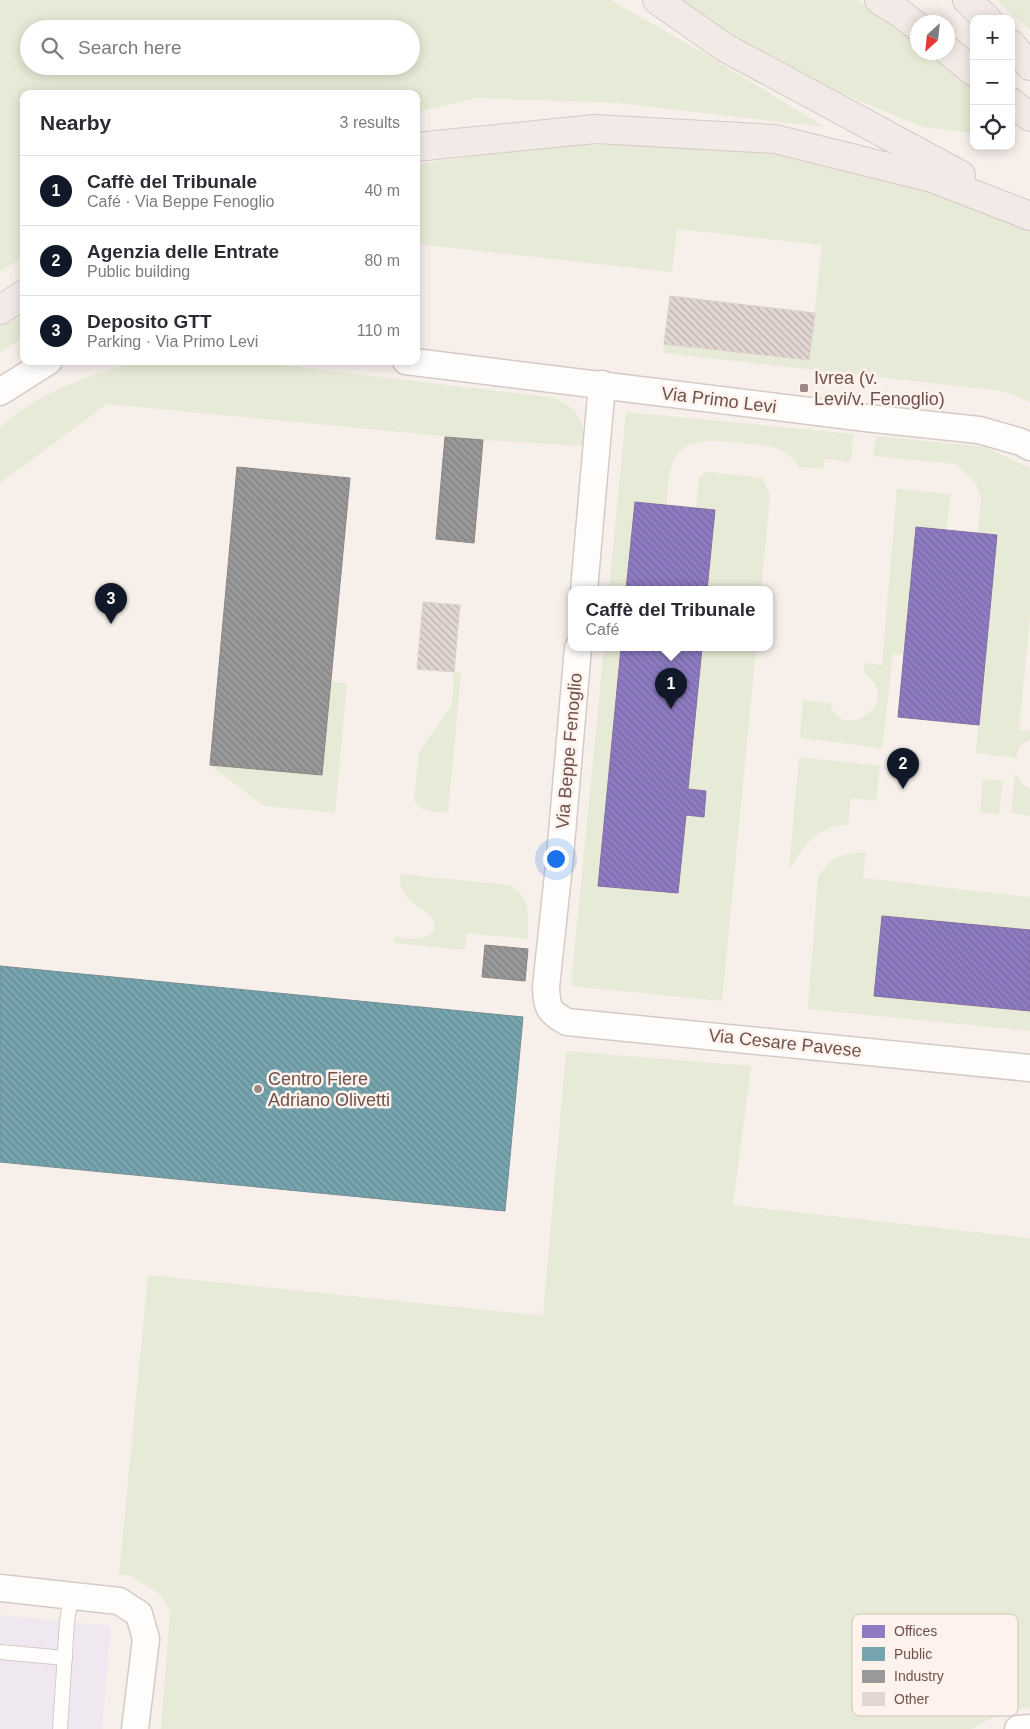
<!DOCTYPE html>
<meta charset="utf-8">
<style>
body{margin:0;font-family:Arial,sans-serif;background:#f7f7f7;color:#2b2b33}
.controls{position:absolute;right:15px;top:15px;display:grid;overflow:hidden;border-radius:10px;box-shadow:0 2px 12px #0003}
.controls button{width:45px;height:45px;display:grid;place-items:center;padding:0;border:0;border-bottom:1px solid #e1e1e2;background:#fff;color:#2b2b33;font:25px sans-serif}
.compass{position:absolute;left:910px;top:15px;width:45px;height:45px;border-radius:50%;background:#fff;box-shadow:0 2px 12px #0003;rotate:207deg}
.you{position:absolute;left:555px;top:858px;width:18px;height:18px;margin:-12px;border:4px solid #fff;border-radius:50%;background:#1a73e8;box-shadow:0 0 0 8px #1a73e833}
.badge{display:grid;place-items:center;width:32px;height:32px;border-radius:50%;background:#111827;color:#fff;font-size:16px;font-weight:700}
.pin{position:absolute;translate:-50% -41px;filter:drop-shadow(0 1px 2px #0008)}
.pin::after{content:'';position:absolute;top:26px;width:18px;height:15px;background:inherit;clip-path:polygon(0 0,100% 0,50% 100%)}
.popup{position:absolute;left:568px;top:586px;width:205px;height:65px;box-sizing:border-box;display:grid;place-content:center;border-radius:10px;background:#fff;filter:drop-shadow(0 1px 4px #0005);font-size:16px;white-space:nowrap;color:#7c7c81}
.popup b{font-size:19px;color:#2b2b33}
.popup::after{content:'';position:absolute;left:50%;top:100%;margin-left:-10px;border:10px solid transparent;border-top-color:#fff}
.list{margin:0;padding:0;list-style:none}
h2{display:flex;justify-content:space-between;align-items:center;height:65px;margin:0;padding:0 20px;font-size:21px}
h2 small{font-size:16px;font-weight:400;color:#7c7c81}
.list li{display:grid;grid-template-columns:32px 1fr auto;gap:15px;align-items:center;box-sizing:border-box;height:70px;padding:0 20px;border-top:1px solid #e1e1e2}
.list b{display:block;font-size:19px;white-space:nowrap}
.list p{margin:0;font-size:16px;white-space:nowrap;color:#7c7c81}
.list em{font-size:16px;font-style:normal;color:#7c7c81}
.icon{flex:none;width:28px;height:28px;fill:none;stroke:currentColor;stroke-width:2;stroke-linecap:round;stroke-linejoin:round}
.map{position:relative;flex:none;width:1030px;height:1729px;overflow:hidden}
.search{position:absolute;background:#fff;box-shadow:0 2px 12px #0003;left:20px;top:20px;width:400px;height:55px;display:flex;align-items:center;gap:12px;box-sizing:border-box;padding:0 18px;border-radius:28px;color:#7c7c81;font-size:19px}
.panel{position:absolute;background:#fff;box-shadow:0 2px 12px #0003;left:20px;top:90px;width:400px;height:275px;border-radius:10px}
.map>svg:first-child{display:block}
.education{fill:#f0e8f1}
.grass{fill:#e7ead6;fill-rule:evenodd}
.offices{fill:url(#offices-back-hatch);stroke:#856fa0}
.public{fill:url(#public-back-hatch);stroke:#748c92}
.industry{fill:url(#industry-back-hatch);stroke:#8d8482}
.building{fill:url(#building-back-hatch);stroke:#ded1cd}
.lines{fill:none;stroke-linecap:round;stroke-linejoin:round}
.service-casing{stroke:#d4cbc7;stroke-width:16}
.minor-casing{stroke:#d4cbc7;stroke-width:29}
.primary-casing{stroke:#d4cac7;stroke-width:30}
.service{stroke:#fefdfc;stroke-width:14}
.minor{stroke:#fefdfc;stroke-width:26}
.primary{stroke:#f1eae6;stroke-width:28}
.poi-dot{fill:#9f8984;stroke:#fdf2ec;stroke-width:2}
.labels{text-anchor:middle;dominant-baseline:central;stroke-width:5;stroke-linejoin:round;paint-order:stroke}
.poi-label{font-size:18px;fill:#70524d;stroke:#fdf2ec;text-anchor:start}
.street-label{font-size:18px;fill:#70524d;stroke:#fdf2ec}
.key{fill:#fdf2ec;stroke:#d3c2bc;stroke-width:1}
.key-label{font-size:14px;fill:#70524d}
</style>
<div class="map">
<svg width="1030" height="1729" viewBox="0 0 1030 1729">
<defs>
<pattern id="offices-back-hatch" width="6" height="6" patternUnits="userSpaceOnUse" patternTransform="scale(1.25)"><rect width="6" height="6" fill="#8e7cc3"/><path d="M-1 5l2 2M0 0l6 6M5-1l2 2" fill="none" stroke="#7868a1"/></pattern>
<pattern id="public-back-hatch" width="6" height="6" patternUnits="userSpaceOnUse" patternTransform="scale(1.25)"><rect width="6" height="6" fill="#76a5af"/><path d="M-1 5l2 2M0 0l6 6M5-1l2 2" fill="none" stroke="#658991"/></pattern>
<pattern id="industry-back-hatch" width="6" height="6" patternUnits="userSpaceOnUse" patternTransform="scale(1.25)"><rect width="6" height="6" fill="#999"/><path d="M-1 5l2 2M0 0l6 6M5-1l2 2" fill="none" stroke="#817f7f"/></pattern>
<pattern id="building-back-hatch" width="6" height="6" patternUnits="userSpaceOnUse" patternTransform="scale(1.25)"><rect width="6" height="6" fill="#e2d6d2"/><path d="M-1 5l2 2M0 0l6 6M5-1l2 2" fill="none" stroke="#bcb0ad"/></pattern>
</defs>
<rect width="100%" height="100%" fill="#f6efea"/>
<path class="education" d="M0 1615 111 1626 102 1729H0Z"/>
<g class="grass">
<path d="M0 0H611L710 57 825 127 618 103 476 98 416 112V94H24V257L0 271ZM29 29H411V66H29Z"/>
<path d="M677 0H857L917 41 918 52 933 53 974 82V133L922 127 838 92 731 33Z"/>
<path d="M997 0H1030V30Z"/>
<path d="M565 145H635L690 147 783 155 902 181 1030 226V402L1002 391 663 353 664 344 809 360 822 245 677 229 672 272 416 244V164Z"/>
<path d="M24 310V337L0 352V325Z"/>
<path d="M142 361H248L555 398C581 411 582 419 586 446L483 440 107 404 0 483V427C43 390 88 375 142 361Z"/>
<path d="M626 412 853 434 851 462 824 459 823 469 799 467C794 458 786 452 776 448 767 445 716 440 706 441 699 442 690 444 684 448 667 459 668 487 667 505L635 502 626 590H609Z"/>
<path d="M876 436 985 447 1030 468V615L1019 730 1030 731V739L1019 747 1016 758 976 753 997 535 978 533 981 497 976 483 967 474 955 464 873 456Z"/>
<path d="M711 472 762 478 770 496 761 590H707L715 510 696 508 699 477 704 473Z"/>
<path d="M897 489 951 494 946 530 916 527 904 655 893 654 882 748 800 738 803 700 830 703C839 744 907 705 864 672L865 663 882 665Z"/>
<path d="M604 648H621L598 885 678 893 686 815 704 817 706 791 688 789 702 648H756L722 1001 571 986Z"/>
<path d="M454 672 461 673 448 813 423 810 414 801 419 752 452 705Z"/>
<path d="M331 682 347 683 335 813 264 806 210 765 322 775Z"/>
<path d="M799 757 880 766 876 801 851 798 848 825C819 824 802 847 789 870Z"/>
<path d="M1015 773 1021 783 1030 789V816L1011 813Z"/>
<path d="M983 779 1003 781 999 814 980 812Z"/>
<path d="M866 852 863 878 1030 897V930L882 916 875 996 1030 1011V1031L808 1009 818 877C833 856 840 854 866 852Z"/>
<path d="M400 874 509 885C531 896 528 917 528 939L467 933 465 950 394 943 395 937C409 939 441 944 433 919 419 903 398 901 400 874Z"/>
<path d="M566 1051 751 1066 733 1205 1030 1238V1707C1008 1711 990 1718 971 1729H161L170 1612 161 1595 131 1576 119 1574 148 1275 543 1316Z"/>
</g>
<g class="offices">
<path d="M635 502 715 510 707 590H711H626Z"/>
<path d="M916 527 997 535 979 725 898 717Z"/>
<path d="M621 648H702L688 789 706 791 704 817 686 815 678 893 598 886Z"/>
<path d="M882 916 1030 930V1011L874 996Z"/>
</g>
<path class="public" d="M0 966 523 1017 505 1211 0 1162Z"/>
<g class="industry">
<path d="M445 437 483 440 474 543 436 539Z"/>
<path d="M237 467 350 478 322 775 210 765Z"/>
<path d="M485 945 528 949 525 981 482 977Z"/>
</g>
<g class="building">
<path d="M670 296 815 313 809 360 664 344Z"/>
<path d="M423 602 460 605 454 672 417 669Z"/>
</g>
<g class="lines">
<g class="service-casing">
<g id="service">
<path d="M0 1652 65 1658"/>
<path d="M60 1729 67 1622 71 1596"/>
</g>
</g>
<g class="minor-casing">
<g id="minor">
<path d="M406 361 866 418 979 430 1021 442 1030 447"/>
<path d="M0 392 49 361"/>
<path d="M584 590 602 384"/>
<path d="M578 648 560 856 546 987C547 1007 548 1012 567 1022L1030 1068"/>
<path d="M0 1588 119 1601 139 1614 146 1639 135 1729"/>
<path d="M1018 1729 1030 1728"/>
</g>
</g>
<g class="primary-casing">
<g id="primary">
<path d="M657 0 724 47 961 175"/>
<path d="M879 0 900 13 918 27"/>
<path d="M967 0 987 19"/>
<path d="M1011 44 1030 66"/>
<path d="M948 51 974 72"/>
<path d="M1011 102 1030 117"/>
<path d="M416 147 595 129 775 139 932 178 1030 216"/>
<path d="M0 310 24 294"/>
</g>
</g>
<use href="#service" class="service"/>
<use href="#minor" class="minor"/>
<use href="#primary" class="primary"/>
</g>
<g class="poi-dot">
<rect x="799" y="383" width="10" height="10" rx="2.5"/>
<circle cx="258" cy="1089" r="5"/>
</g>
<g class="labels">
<g class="poi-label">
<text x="814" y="378">Ivrea (v.<tspan x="814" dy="21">Levi/v. Fenoglio)</tspan></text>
<text x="268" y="1079">Centro Fiere<tspan x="268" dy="21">Adriano Olivetti</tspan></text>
</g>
<g class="street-label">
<text transform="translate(719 400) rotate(7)">Via Primo Levi</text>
<text transform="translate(569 751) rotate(-85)">Via Beppe Fenoglio</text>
<text transform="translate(785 1043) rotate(6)">Via Cesare Pavese</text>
</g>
</g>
<rect x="852" y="1614" width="166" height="102" rx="8" class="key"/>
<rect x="862" y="1625" width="23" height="13" fill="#8e7cc3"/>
<rect x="862" y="1647" width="23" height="14" fill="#76a5af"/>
<rect x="862" y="1670" width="23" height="13" fill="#999"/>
<rect x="862" y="1692" width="23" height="14" fill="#e2d6d2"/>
<g class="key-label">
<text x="894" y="1636">Offices</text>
<text x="894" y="1659">Public</text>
<text x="894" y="1681">Industry</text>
<text x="894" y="1704">Other</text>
</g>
</svg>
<div class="controls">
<button>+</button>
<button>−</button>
<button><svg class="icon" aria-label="locate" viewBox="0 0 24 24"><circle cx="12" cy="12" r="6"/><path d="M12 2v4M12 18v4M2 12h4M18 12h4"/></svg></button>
</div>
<svg class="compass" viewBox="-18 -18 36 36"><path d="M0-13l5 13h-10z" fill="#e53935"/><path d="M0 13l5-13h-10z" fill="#7c7c81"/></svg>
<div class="you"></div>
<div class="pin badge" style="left:671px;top:709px">1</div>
<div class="popup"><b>Caffè del Tribunale</b>Café</div>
<div class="pin badge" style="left:903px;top:789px">2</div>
<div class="pin badge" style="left:111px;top:624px">3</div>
<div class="search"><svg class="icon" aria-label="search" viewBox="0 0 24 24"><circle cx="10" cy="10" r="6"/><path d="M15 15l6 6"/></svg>Search here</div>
<section class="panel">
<h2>Nearby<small>3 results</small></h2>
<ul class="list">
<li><span class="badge">1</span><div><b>Caffè del Tribunale</b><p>Café · Via Beppe Fenoglio</p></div><em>40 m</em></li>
<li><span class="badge">2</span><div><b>Agenzia delle Entrate</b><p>Public building</p></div><em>80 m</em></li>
<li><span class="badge">3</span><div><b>Deposito GTT</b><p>Parking · Via Primo Levi</p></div><em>110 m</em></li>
</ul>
</section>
</div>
